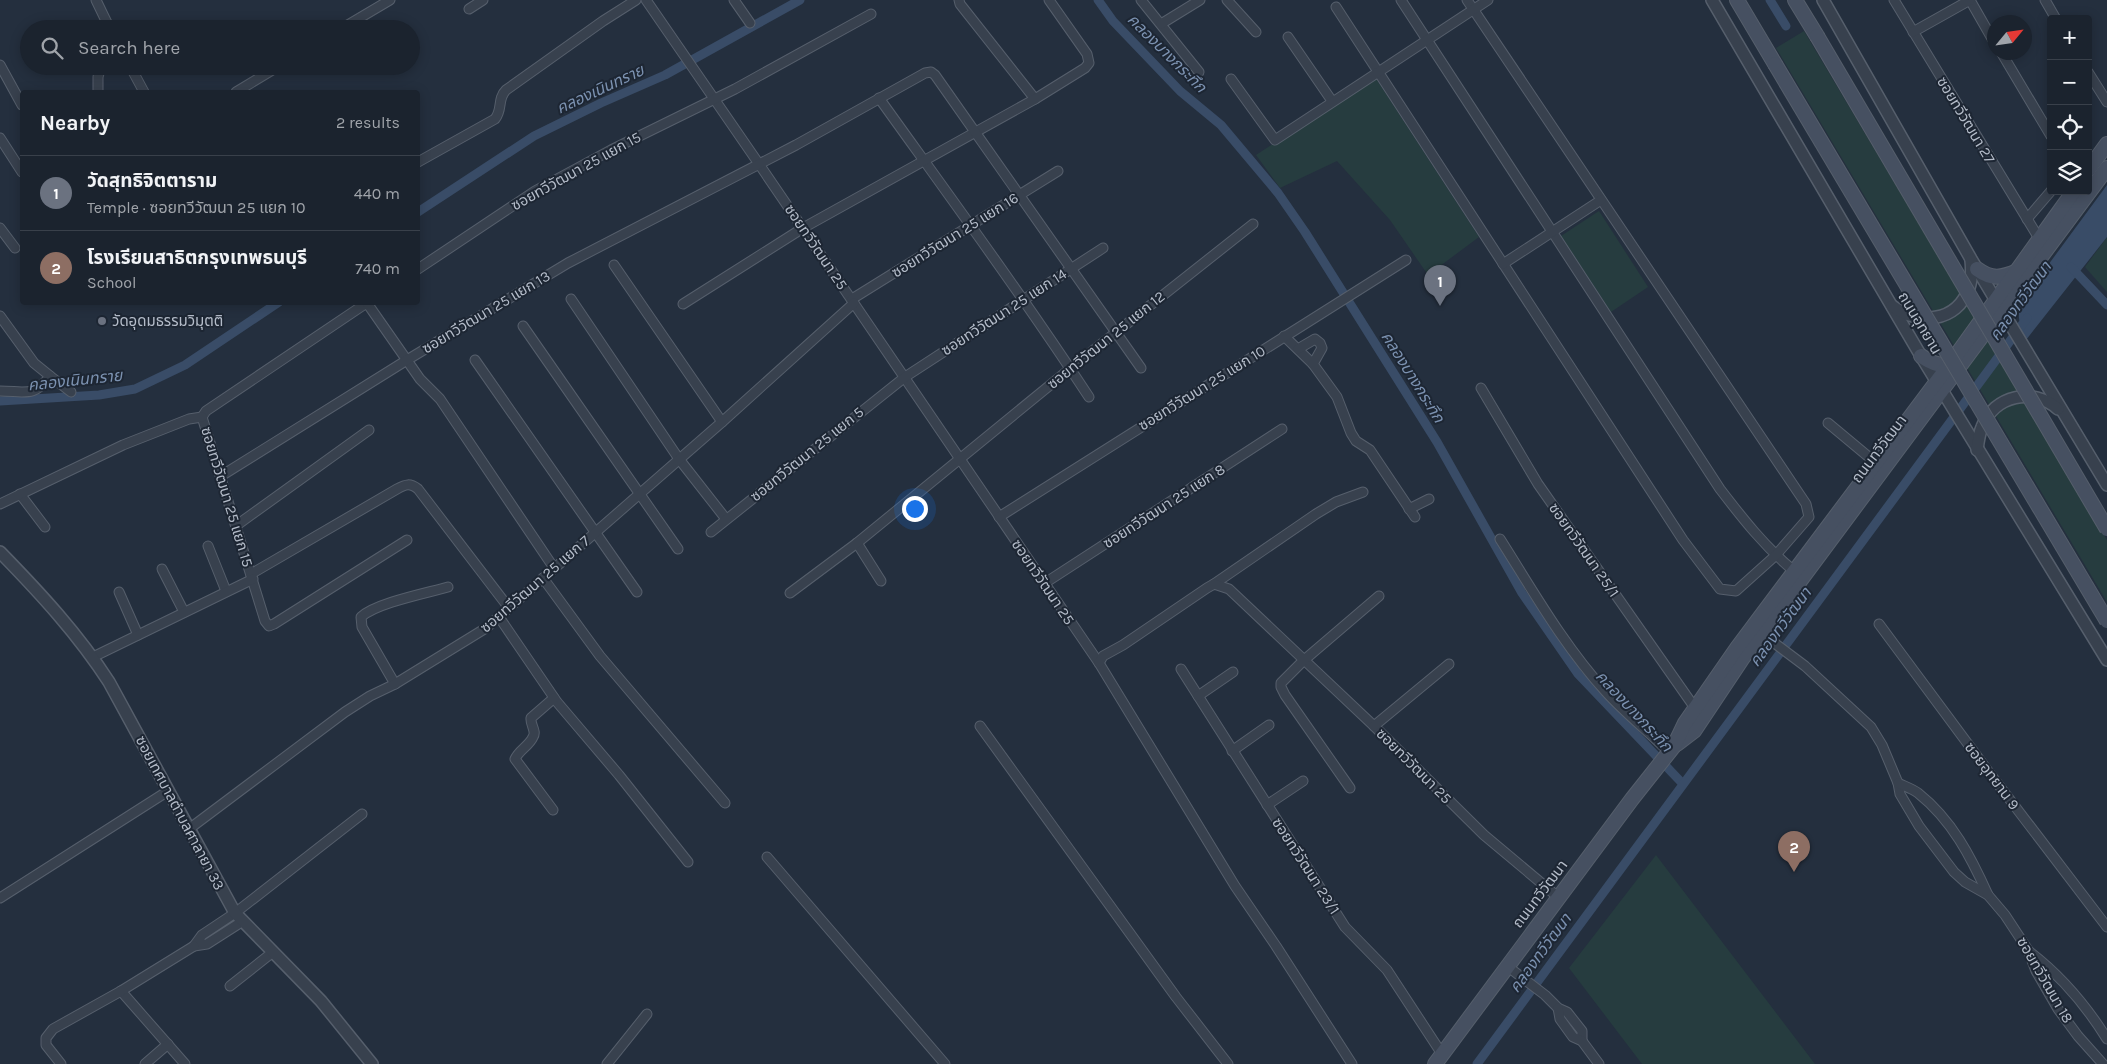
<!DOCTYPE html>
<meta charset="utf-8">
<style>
body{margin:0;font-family:Karla,"Noto Sans Thai",sans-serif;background:#282f3a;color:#f1f3f6}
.controls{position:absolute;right:15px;top:15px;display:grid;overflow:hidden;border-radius:5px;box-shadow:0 2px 12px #0003}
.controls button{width:45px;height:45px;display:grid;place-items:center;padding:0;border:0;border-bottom:1px solid #39404a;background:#1b232e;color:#f1f3f6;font:25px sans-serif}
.compass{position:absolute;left:1987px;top:15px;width:45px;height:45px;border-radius:50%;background:#1b232e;box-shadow:0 2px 12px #0003;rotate:61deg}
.you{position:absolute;left:914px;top:508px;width:18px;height:18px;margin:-12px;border:4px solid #fff;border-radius:50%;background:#1a73e8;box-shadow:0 0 0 8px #1a73e833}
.badge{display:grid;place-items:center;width:32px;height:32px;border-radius:50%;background:#2563eb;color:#fff;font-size:16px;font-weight:700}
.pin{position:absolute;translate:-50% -41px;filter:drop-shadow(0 1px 2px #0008)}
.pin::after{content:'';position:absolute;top:26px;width:18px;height:15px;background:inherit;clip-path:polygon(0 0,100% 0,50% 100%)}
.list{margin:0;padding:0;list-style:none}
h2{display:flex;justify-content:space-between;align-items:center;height:65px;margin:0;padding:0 20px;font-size:21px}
h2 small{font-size:16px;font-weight:400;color:#a0a4aa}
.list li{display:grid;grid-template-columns:32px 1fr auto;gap:15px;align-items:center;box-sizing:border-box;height:75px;padding:0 20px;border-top:1px solid #39404a}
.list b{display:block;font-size:19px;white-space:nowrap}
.list p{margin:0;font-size:16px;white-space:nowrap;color:#a0a4aa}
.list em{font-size:16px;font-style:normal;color:#a0a4aa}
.icon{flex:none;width:28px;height:28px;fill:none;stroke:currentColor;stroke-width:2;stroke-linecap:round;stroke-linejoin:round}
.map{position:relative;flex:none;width:2107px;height:1064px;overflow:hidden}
.search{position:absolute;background:#1b232e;box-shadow:0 2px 12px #0003;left:20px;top:20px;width:400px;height:55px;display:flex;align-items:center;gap:12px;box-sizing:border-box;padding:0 18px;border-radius:28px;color:#a0a4aa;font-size:19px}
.panel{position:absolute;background:#1b232e;box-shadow:0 2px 12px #0003;left:20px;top:90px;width:400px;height:215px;border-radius:5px}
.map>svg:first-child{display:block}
.green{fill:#263c3f}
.water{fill:#394c67}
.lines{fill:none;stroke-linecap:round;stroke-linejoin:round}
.canal{stroke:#394c67;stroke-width:9}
.minor-casing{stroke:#565f6c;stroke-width:11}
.tertiary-casing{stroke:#565f6c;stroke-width:14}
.secondary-casing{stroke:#565f6c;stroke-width:16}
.minor{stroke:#38414e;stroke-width:9}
.tertiary{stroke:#38414e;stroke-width:11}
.secondary{stroke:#465061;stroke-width:14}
.secondary-bridge-casing{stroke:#565f6c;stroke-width:16;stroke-linecap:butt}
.secondary-bridge{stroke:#465061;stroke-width:14}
.worship-dot{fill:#6b7280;stroke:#1d2633;stroke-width:2}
.labels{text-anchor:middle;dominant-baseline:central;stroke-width:4;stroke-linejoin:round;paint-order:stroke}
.street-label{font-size:15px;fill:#b4bcc9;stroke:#1d2633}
.poi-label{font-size:15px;fill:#b4bcc9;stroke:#1d2633;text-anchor:start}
.water-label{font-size:16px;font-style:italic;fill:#7c92b1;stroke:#1d2633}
</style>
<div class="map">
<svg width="2107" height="1064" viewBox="0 0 2107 1064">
<rect width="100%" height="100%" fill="#242f3e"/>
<g class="green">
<path d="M1804 31 2107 540V602L1776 48Z"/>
<path d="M1375 77 1479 237 1428 275 1390 220 1337 161 1280 188 1256 155Z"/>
<path d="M1599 211 1648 287 1611 312 1561 236Z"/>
<path d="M2107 237V292L2085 267Z"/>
<path d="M1656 855 1815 1064H1642L1569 968Z"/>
</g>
<path class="water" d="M2107 185V237L2026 340C2013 312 2017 296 2040 276Z"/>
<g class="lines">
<g class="canal">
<path d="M1098 0 1113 21 1180 91 1221 125 1278 193 1305 232 1437 442 1522 593 1578 674 1683 784"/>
<path d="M1770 0 1786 26"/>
<path d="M418 212 534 136 601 103 665 75 800 0"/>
<path d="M2071 267 2107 305"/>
<path d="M0 401 99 395 135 389 185 365 279 302"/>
<path d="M1477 1064 2027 318"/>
</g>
<g class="minor-casing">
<g id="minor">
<path d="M96 0 110 29"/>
<path d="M646 0 759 164 1099 663 1235 886 1276 946 1352 1064"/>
<path d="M734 0 750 23"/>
<path d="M959 0 960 4 1035 99"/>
<path d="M1141 0 1199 72"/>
<path d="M1227 0 1256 32"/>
<path d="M1401 0 1720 489C1743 519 1765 547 1794 571"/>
<path d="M1894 0 2040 240"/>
<path d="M1970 0 1994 42"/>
<path d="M2045 0 2056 19"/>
<path d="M1336 7 1683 540 1720 589 1736 591 1775 556 1809 517 1806 504 1467 0"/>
<path d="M469 9 483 0"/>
<path d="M1161 24 1200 0"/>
<path d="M341 29 390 0"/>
<path d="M1913 32 1970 0"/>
<path d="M1288 37 1332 101"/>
<path d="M2001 52 2051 136"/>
<path d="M0 65 22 105"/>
<path d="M130 66 144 92"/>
<path d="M2088 72 2107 102"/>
<path d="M1231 79 1275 140 1488 0"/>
<path d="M98 92V77L101 66"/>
<path d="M236 92 279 66"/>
<path d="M879 98C950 197 1022 295 1089 397"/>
<path d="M0 138 22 172"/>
<path d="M418 162 495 119C503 109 497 99 506 90L603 21 636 0"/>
<path d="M2027 219 2051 191"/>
<path d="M0 228 15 248"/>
<path d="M1503 264 1601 200"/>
<path d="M614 265 722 422"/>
<path d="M418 269 535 191 611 150 735 89 871 14"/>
<path d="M571 299 679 459 726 519"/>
<path d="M852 299 1058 171"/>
<path d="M368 302 206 411 202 417 265 621 269 626 274 624 407 540"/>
<path d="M367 303 420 379 440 399 554 568"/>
<path d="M683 304 803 228 1035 99 1085 68 1089 63 1087 54 1049 0"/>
<path d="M0 316 34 363 50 376C34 398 24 391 0 391"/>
<path d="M523 326 678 549"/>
<path d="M1284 336 1313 364"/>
<path d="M1298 349 1315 339 1320 343 1322 348 1313 364 1337 397 1351 433 1356 441 1370 450 1415 517"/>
<path d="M475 360 637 592"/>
<path d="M50 376 71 392"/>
<path d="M1481 388 1538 484 1695 708"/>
<path d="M1828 423 1876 463"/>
<path d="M221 476 407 360 568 263 796 145 925 73 931 72 935 75 1141 368"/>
<path d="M20 494 45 527"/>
<path d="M0 504 123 445 189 419 202 417"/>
<path d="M1409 509 1429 499"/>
<path d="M999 517 1406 260"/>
<path d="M237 525 369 430"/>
<path d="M711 532 905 377 1103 248"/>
<path d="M1500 539C1533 591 1564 646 1606 692 1625 713 1649 732 1669 752"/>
<path d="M857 543 881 581"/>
<path d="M208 546 226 591"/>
<path d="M162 569 184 612"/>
<path d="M251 574 397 489C406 484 410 483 418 489L509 608"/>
<path d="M543 578 600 656 725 803"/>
<path d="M1045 583 1282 429"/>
<path d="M1214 584 1316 514 1336 502 1363 492"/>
<path d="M119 592 138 635"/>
<path d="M790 593 857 543 1071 368 1253 224"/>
<path d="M499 617 557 702 619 775 688 862"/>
<path d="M1879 624 1988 771 2107 927"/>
<path d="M1761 633 1805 666 1871 727 1882 745 1898 783 1900 794 1919 826 1954 872 1965 882 1988 895 2005 915 2028 950 2036 971 2058 1009 2078 1036 2103 1064"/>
<path d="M93 657 253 579"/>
<path d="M1099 663 1103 656 1123 645 1207 588 1214 584 1229 589 1374 726 1484 835 1558 897"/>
<path d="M1181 669 1345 927 1387 970 1442 1054"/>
<path d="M395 684 362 627 361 617C376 603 427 593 448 587"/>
<path d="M1198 696 1233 672"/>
<path d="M980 726 1176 997 1228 1064"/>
<path d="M1374 726 1449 664"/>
<path d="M1232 751 1269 725"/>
<path d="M1898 783C1904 786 1913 789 1918 793 1952 820 1971 857 1988 895"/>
<path d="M1350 788 1285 695 1281 687V683L1303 661 1379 596"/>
<path d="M1267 805 1303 781"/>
<path d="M553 810 515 759C519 750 529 746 533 737 537 731 530 725 531 718L554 698"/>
<path d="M189 829 345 712 370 696 395 684 486 628 722 422 854 303"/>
<path d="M767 857 945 1064"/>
<path d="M0 898 168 791"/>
<path d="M243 921 207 944 194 946 202 935 235 913 362 814"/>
<path d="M2030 952C2061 976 2086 1005 2107 1039"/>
<path d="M1507 966 1545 995 1558 1008 1567 1012 1582 1031V1041"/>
<path d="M230 986 273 952"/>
<path d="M121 991 185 1064"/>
<path d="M1558 1008 1560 1019 1573 1037 1582 1041 1599 1064"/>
<path d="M61 1064 46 1045V1038L53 1029 121 991 194 946"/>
<path d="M145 1064 168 1044"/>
<path d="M607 1064 647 1014"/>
</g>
</g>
<g class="tertiary-casing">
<g id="tertiary">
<path d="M1712 0 1921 356 2107 660"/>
<path d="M1823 0 1971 259 2107 485"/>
<path d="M1892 306C1918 325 1957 323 1969 288 1972 279 1972 270 1971 260"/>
<path d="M1977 450C1978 442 1979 434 1982 427 1994 395 2033 387 2058 409"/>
<path d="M0 552C40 593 78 634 109 682L235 913 321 1001 372 1064"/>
</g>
</g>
<g class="secondary-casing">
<g id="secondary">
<path d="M1737 0 1775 64"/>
<path d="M1795 0 1817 36"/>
<path d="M2088 170 2107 144"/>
<path d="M1977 269C1992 280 2001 278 2018 271"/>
<path d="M1921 356C1930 362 1939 367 1950 364"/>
<path d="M1677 744 1694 731 1742 659 2107 168"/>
<path d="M1435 1064 1632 799 1674 746 1685 723 1737 648 1950 364 2074 191"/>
</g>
</g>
<use href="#minor" class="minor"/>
<use href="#tertiary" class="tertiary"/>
<use href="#secondary" class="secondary"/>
<g class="secondary-bridge-casing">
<g id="secondary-bridge">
<path d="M1817 36 2107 529"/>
<path d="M1775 64 2107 621"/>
</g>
</g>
<use href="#secondary-bridge" class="secondary-bridge"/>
</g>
<circle class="worship-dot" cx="102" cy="321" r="5"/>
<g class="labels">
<g class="street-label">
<text transform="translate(1966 120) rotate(59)">ซอยทวีวัฒนา 27</text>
<text transform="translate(576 171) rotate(-29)">ซอยทวีวัฒนา 25 แยก 15</text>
<text transform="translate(955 235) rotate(-32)">ซอยทวีวัฒนา 25 แยก 16</text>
<text transform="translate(816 247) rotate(56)">ซอยทวีวัฒนา 25</text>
<text transform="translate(486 312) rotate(-31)">ซอยทวีวัฒนา 25 แยก 13</text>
<text transform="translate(1004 312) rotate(-33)">ซอยทวีวัฒนา 25 แยก 14</text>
<text transform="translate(1920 323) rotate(59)">ถนนอุทยาน</text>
<text transform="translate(1106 340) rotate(-39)">ซอยทวีวัฒนา 25 แยก 12</text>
<text transform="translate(1202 388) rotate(-32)">ซอยทวีวัฒนา 25 แยก 10</text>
<text transform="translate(1879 449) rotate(-53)">ถนนทวีวัฒนา</text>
<text transform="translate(807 454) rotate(-39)">ซอยทวีวัฒนา 25 แยก 5</text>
<text transform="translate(227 497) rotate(73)">ซอยทวีวัฒนา 25 แยก 15</text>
<text transform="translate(1164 506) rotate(-33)">ซอยทวีวัฒนา 25 แยก 8</text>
<text transform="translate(1584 550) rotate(55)">ซอยทวีวัฒนา 25/1</text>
<text transform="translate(1043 582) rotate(56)">ซอยทวีวัฒนา 25</text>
<text transform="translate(535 584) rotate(-41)">ซอยทวีวัฒนา 25 แยก 7</text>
<text transform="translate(1414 766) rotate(45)">ซอยทวีวัฒนา 25</text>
<text transform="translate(1992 776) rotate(53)">ซอยอุทยาน 9</text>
<text transform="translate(180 813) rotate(62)">ซอยเทศบาลตำบลศาลายา 33</text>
<text transform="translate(1306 866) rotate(57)">ซอยทวีวัฒนา 23/1</text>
<text transform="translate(1540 894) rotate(-53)">ถนนทวีวัฒนา</text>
<text transform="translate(2045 980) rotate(60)">ซอยทวีวัฒนา 18</text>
</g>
<g class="poi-label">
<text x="112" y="321">วัดอุดมธรรมวิมุตติ</text>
</g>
<g class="water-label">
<text transform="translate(1167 53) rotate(45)">คลองบางกระทึก</text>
<text transform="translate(600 89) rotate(-25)">คลองเนินทราย</text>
<text transform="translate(2020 301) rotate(-54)">คลองทวีวัฒนา</text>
<text transform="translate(1413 377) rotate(58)">คลองบางกระทึก</text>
<text transform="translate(75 380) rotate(-6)">คลองเนินทราย</text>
<text transform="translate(1780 627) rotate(-54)">คลองทวีวัฒนา</text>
<text transform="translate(1634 711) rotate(47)">คลองบางกระทึก</text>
<text transform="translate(1540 953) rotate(-54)">คลองทวีวัฒนา</text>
</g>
</g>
</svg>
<div class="controls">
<button>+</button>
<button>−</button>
<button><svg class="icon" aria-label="locate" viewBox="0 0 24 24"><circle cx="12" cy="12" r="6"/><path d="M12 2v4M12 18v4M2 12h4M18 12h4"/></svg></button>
<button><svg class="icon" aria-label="layers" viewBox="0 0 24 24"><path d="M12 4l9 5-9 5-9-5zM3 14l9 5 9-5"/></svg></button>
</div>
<svg class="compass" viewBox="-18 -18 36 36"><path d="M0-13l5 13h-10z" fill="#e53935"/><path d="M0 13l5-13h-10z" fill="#a0a4aa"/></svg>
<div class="you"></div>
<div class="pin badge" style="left:1440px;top:306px;background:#6b7280">1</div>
<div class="pin badge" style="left:1794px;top:872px;background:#8d6e63">2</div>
<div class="search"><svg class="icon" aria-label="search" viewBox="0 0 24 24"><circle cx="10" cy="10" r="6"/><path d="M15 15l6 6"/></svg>Search here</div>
<section class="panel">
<h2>Nearby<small>2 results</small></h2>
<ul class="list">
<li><span class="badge" style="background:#6b7280">1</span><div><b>วัดสุทธิจิตตาราม</b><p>Temple · ซอยทวีวัฒนา 25 แยก 10</p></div><em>440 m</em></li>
<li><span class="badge" style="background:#8d6e63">2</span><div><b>โรงเรียนสาธิตกรุงเทพธนบุรี</b><p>School</p></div><em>740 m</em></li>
</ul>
</section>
</div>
